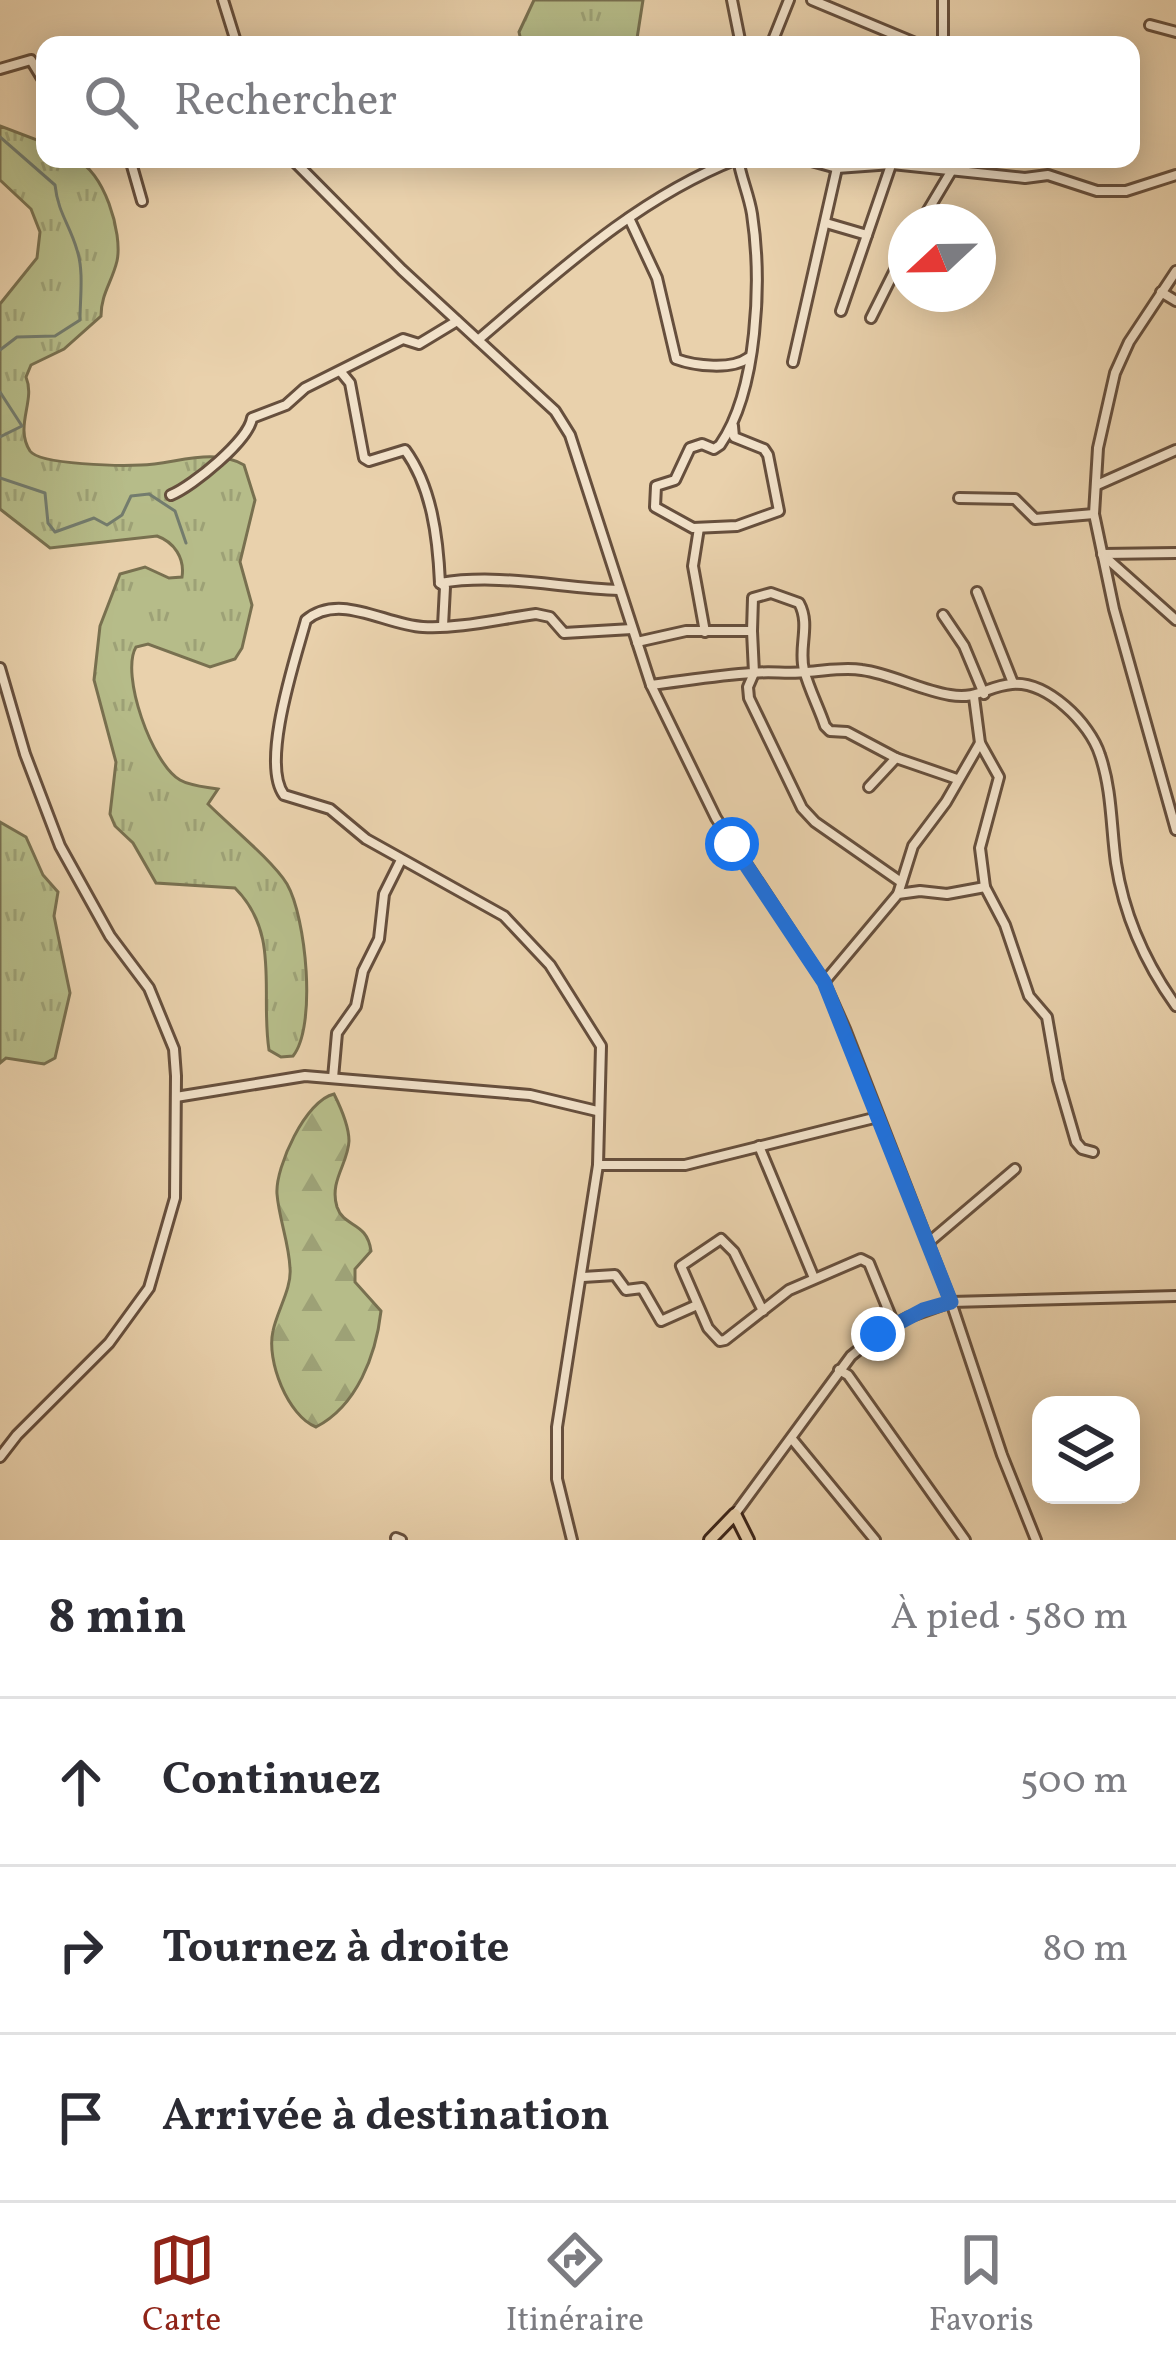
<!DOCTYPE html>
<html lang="fr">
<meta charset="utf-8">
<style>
body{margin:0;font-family:Vollkorn,serif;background:#f7f7f7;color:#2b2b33}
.controls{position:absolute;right:36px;bottom:36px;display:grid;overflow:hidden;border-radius:24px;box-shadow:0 6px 30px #0003}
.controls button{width:108px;height:108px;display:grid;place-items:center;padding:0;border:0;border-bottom:3px solid #e1e1e2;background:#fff;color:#2b2b33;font:60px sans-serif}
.compass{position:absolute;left:888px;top:204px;width:108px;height:108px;border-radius:50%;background:#fff;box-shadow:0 6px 30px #0003;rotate:248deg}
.stop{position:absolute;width:36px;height:36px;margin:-27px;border:9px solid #1a73e8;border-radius:50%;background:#fff}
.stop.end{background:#1a73e8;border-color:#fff;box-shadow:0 3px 12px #0008}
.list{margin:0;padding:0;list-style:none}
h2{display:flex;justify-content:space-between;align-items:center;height:156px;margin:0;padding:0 48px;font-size:51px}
h2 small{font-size:39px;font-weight:400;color:#7c7c81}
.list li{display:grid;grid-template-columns:78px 1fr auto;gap:36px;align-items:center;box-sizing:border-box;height:168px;padding:0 48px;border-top:3px solid #e1e1e2}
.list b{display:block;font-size:45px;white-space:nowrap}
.list em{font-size:39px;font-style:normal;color:#7c7c81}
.icon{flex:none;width:66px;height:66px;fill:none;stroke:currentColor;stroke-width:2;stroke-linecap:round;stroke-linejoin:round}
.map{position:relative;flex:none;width:1176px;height:1540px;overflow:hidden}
.search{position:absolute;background:#fff;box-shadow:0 6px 30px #0003;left:36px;right:36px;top:36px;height:132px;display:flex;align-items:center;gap:30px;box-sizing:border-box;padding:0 42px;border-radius:24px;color:#7c7c81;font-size:45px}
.sheet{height:660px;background:#fff}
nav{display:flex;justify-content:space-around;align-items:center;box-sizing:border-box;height:168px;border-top:3px solid #e1e1e2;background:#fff;font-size:33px;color:#7c7c81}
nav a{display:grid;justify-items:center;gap:6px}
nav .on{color:#8f2418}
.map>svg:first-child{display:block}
.grass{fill:url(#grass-tufts);stroke:#787050;stroke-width:3}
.forest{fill:url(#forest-firs);stroke:#787050;stroke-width:3}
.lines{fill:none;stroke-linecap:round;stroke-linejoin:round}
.stream{stroke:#737c6e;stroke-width:3}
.minor-casing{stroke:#664f3d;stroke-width:14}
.major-casing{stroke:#3b2418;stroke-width:16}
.minor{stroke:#f1e1c9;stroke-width:8}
.major{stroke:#e9d1ac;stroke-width:10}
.route{stroke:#1a73e8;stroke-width:15}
</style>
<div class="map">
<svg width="1176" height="1540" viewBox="0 0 1176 1540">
<defs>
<pattern id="grass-tufts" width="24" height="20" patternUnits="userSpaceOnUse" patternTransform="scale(3)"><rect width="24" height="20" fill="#b6bc89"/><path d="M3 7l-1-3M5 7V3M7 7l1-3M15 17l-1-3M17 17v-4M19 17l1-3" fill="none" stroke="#9da176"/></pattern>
<pattern id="forest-firs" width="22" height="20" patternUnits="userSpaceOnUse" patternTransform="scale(3)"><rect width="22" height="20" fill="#b6bc89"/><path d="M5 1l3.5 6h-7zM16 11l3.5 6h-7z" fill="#9da176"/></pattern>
</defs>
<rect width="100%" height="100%" fill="#e9d1ac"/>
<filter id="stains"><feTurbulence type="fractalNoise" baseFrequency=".00167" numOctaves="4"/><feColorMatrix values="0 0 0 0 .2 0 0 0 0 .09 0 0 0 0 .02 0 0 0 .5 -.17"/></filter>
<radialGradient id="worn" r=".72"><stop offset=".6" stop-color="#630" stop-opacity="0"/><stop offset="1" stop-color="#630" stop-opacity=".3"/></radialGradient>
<g class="grass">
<path d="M534 0H643L636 45H522L519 32Z"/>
<path d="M0 126 45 143V159C53 159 67 156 74 159 104 169 123 234 117 261 112 282 101 294 101 316L64 349 31 365 26 377C36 401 14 426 30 451 40 465 122 466 141 465 175 464 213 447 244 465L255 500 240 562 252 605 242 648 235 659 210 667 148 644 136 647C120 674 152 764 180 780 190 786 207 787 218 789L208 804C229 825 273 861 287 884 306 917 317 1026 293 1056L281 1057 269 1050C260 992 281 934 235 888L156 883 133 843 115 826 110 814 116 762 94 680 100 626 120 574 145 567 169 578 182 577C185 558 174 542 157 536L50 548 0 509V304L37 258 40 232 31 209 0 180Z"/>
<path d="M0 822 26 837 43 875 58 892 54 916 70 993 55 1058 44 1064 6 1058 0 1063Z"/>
</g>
<path class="forest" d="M334 1094C340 1106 349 1127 349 1141 348 1164 329 1181 337 1207 344 1228 367 1221 371 1251L355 1269V1282L381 1311C376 1355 357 1406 316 1427 288 1416 266 1361 273 1331 277 1311 292 1288 290 1268 289 1243 279 1219 277 1194 275 1167 306 1100 334 1094Z"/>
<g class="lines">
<g class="stream">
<path d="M0 137 55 185C58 213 70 225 77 250 84 271 80 298 80 320L55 336 17 337 0 350"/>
<path d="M0 392 22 426 0 437"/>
<path d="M0 478 45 493 48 523 55 532 94 518 107 525 122 515 131 496 149 494 175 511 186 543"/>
</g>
<g class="minor-casing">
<g id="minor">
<path d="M223 0 237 45"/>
<path d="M732 0 741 45"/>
<path d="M812 0 920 45"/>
<path d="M943 0V45"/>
<path d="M1150 25 1176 32"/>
<path d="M771 45 789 0"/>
<path d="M0 69 31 60 45 83"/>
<path d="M130 159 142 201"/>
<path d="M292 159 402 270 555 411 570 435 651 685 716 818 824 982 845 1029 951 1302 1002 1455 1036 1540"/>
<path d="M804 159 837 168 892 164 1025 178 1048 175 1097 191H1126L1176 175"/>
<path d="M629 218 657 278 676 359C695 366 732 370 748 358"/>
<path d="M921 222 952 170"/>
<path d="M826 223 867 235"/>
<path d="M1176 271 1129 342 1115 373 1098 448 1094 514 1114 609 1176 830"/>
<path d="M1161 292 1176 301"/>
<path d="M841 311 891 165"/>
<path d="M871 318 906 248"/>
<path d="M478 340C558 272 637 198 737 159"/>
<path d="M793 362 837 168"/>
<path d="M341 372 350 383 364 458 369 461 405 450C432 487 438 538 440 583 500 573 560 588 619 590"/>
<path d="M733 426 734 437 764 449 768 455 779 511 737 526 693 528 655 507 656 486 675 480 690 448 702 444 714 449 720 445C758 390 762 280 752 214 749 195 741 178 738 159"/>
<path d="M1097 485 1176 450"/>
<path d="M171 495C193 486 249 440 252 418L286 405 305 388 403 339 419 344 457 321"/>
<path d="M959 498 1015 499 1035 519 1094 514"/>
<path d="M699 528 693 566 705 632"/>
<path d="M1102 554 1176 553"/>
<path d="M1103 555 1176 620"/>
<path d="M440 583 445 587 443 626"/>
<path d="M977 592 1013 683"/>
<path d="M943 615 964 646 984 694"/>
<path d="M752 631 753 598 771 593 799 603C811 625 798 647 804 670 809 689 819 708 825 726L830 731 847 732 896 758"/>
<path d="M637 642 686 631H752L754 673 748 687 749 698 802 808 815 822 901 882"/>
<path d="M0 668 25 754 60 846 110 936 149 988 174 1049 176 1076 175 1198 149 1288 109 1343 17 1435 0 1457"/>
<path d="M651 685C684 681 718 675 752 673 770 671 788 674 807 672 825 671 843 667 862 670 892 674 919 690 950 695 978 700 987 686 1012 684 1047 681 1090 723 1100 755 1112 790 1111 827 1116 863 1124 915 1146 964 1176 1006"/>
<path d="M974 697 980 743 999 777 980 848 985 887 1005 925 1029 996 1047 1017 1058 1080 1076 1142 1082 1149 1093 1152"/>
<path d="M869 787 896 758 957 779"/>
<path d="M898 894 913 846 946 802 980 743"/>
<path d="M825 981 898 894 920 891 947 894 985 887"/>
<path d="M333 1078 337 1033 356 1006 363 971 379 939 384 894 401 860"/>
<path d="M176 1097 305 1076 530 1095 597 1111"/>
<path d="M759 1146 814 1278"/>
<path d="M598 1165 601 1046 550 965 504 916 366 839 330 809 284 795C260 763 296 657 306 620 340 592 385 625 423 627 459 629 499 619 536 614L550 617 564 633 632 629"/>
<path d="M928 1243 1015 1169"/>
<path d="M583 1277 615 1275 626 1290 642 1288 661 1321 697 1305"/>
<path d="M763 1311 734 1252 721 1239 681 1266 708 1328 720 1341 725 1340 789 1290 861 1259 869 1263 894 1324"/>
<path d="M839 1370 848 1375 965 1540"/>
<path d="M792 1439 875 1540"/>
<path d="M735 1514 851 1356 878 1334 909 1317 951 1302 1176 1296"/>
<path d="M396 1538 401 1540"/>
<path d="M572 1540 557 1479V1427L598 1165H685L878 1117"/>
</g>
</g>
<g class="major-casing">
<path id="major" d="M710 1540 735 1514 748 1540"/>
</g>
<use href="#minor" class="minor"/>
<use href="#major" class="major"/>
</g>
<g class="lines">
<path class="route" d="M732 844 824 982 951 1302 923 1310 878 1334"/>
</g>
<rect width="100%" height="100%" filter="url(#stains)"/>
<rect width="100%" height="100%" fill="url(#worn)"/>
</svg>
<div class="controls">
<button><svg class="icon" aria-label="layers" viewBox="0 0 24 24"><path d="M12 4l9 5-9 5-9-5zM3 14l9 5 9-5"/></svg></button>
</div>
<svg class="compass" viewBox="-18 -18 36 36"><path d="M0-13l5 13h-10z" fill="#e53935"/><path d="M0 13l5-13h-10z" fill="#7c7c81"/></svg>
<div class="stop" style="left:732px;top:844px"></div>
<div class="stop end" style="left:878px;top:1334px"></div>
<div class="search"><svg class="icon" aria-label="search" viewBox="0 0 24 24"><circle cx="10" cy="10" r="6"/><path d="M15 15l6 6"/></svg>Rechercher</div>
</div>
<section class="sheet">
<h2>8 min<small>À pied · 580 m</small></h2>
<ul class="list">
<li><svg class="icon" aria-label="ahead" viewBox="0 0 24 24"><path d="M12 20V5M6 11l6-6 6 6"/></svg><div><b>Continuez</b></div><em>500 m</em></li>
<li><svg class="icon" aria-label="right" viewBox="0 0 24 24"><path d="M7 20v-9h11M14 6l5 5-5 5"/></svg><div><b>Tournez à droite</b></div><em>80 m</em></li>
<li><svg class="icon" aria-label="arrive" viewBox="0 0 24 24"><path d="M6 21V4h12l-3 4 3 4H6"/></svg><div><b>Arrivée à destination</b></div></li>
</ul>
</section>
<nav>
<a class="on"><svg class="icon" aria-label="map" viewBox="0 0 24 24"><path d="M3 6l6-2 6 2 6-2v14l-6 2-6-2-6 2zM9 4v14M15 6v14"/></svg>Carte</a>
<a><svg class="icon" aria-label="directions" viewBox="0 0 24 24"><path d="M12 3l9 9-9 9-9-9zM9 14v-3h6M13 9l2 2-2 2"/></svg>Itinéraire</a>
<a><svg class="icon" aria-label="saved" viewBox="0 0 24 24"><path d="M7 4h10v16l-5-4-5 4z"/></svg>Favoris</a>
</nav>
